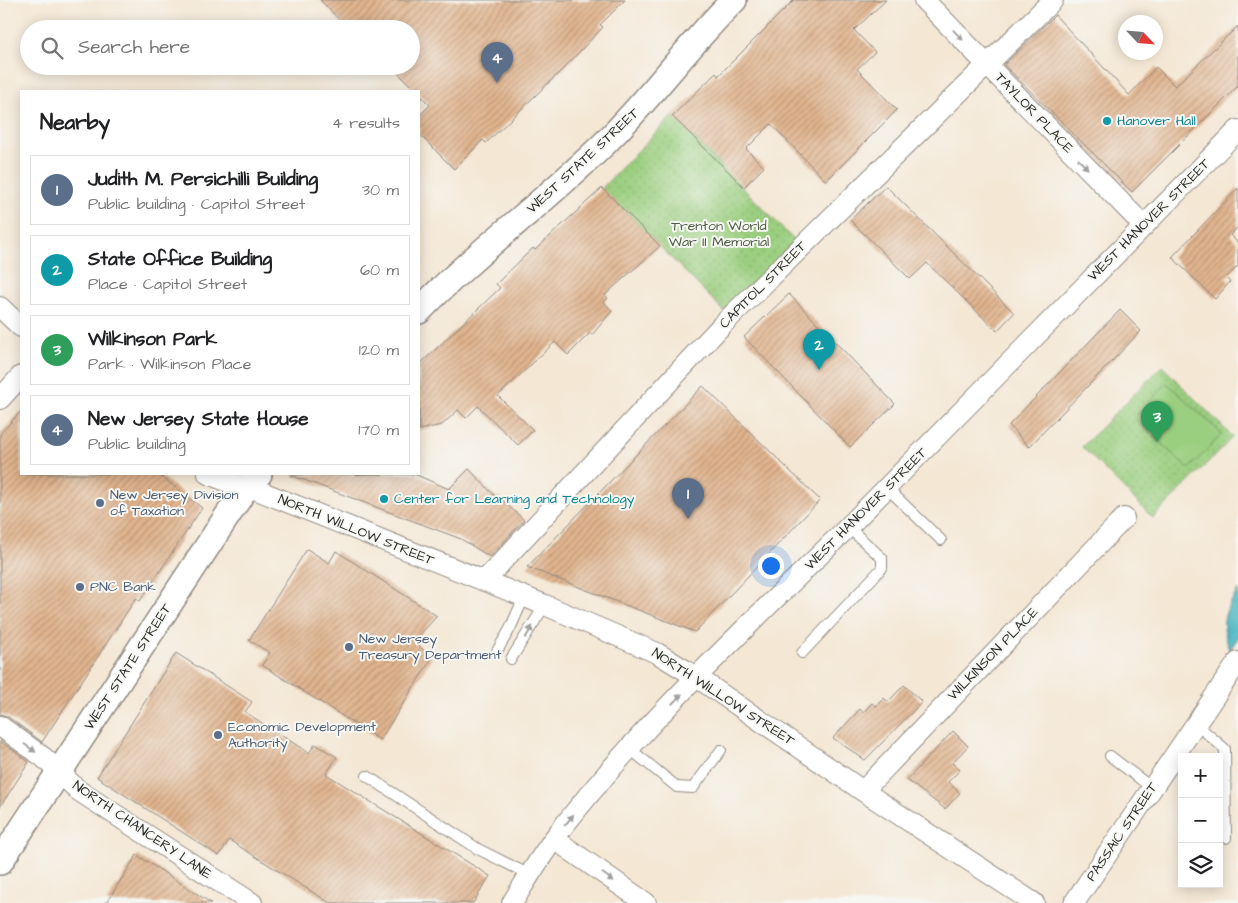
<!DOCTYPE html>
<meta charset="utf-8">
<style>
body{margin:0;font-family:"Architects Daughter",sans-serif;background:#f2f2f2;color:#202124}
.controls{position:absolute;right:15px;bottom:15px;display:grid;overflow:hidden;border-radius:0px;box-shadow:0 2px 12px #0003}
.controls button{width:45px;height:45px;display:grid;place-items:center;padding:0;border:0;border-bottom:1px solid #e0e0e0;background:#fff;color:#202124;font:25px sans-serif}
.compass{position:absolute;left:1118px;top:15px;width:45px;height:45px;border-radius:50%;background:#fff;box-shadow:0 2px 12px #0003;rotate:116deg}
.you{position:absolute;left:770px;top:565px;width:18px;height:18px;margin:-12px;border:4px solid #fff;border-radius:50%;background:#1a73e8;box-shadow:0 0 0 8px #1a73e833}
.badge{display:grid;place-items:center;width:32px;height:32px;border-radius:50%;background:#0b8043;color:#fff;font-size:16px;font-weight:700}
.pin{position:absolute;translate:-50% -41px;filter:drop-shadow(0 1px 2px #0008)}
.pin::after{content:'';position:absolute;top:26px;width:18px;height:15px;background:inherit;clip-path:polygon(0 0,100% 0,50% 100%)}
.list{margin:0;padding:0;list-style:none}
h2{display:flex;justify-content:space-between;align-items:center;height:65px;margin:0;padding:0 20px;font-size:21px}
h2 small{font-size:16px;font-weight:400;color:#757577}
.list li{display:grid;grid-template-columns:32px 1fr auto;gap:15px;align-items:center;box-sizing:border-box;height:70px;margin:0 10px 10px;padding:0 10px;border:1px solid #e0e0e0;border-radius:0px}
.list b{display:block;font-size:19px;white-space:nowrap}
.list p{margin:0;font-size:16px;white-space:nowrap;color:#757577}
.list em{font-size:16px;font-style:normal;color:#757577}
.icon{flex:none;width:28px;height:28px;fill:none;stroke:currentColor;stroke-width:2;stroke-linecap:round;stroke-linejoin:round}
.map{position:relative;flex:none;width:1238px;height:903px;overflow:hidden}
.search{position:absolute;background:#fff;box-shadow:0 2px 12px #0003;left:20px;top:20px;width:400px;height:55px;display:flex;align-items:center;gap:12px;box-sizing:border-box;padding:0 18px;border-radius:28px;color:#757577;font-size:19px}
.panel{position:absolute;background:#fff;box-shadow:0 2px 12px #0003;left:20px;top:90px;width:400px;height:385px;border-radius:0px}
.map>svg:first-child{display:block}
.park{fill:url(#park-dots);stroke:#637d56}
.pitch{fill:#9bcf80;stroke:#637d56}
.water{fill:#43b2be;stroke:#376e74}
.building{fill:url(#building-hatch)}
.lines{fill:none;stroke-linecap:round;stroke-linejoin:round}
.service-casing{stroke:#908980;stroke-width:12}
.minor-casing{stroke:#908980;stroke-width:22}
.tertiary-casing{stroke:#908980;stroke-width:28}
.service{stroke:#fff;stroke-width:10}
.minor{stroke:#fff;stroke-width:20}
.tertiary{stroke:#fff;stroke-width:25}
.oneway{fill:#a0a0a0}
.culture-dot{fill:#0f9aa8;stroke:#f6f6f2;stroke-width:2}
.service-dot{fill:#5c6f8a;stroke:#f6f6f2;stroke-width:2}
.labels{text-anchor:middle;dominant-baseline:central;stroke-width:4;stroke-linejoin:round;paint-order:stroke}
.street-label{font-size:14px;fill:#2b2b2b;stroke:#f6f6f2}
.culture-label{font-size:14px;fill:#0d838f;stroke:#f6f6f2;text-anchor:start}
.park-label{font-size:14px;fill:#4d5c44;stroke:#f6f6f2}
.service-label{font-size:14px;fill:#4e5e75;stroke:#f6f6f2;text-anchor:start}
</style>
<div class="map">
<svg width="1238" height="903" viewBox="0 0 1238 903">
<defs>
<pattern id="park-dots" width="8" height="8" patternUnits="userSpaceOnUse" patternTransform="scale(1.25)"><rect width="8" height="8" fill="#9bcf80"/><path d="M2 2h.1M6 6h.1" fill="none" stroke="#86b26f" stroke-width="1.8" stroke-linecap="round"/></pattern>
<pattern id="building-hatch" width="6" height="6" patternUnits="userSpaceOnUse" patternTransform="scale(1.25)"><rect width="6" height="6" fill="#e1b58f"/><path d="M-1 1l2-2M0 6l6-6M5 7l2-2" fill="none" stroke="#b79375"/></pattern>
</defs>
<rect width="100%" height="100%" fill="#f6f6f2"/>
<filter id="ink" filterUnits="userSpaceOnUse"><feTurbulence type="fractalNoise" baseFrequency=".02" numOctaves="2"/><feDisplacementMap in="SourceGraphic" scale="10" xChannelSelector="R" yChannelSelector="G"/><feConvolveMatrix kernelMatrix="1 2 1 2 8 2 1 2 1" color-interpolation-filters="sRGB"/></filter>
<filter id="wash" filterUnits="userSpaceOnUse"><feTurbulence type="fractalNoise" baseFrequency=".0096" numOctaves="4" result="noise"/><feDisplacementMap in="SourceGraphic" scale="20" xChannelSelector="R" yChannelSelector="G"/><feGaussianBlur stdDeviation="1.12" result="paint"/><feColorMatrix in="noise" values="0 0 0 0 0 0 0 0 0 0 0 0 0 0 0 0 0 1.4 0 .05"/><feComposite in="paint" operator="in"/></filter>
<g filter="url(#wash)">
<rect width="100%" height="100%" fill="#f4e7d4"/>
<g class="park">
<path d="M672 116 795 241 724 311 602 188Z"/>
<path d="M1162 366 1233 437 1153 518 1082 447Z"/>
</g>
<path class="pitch" d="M1167 383 1222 434 1189 469 1134 418Z"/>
<path class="water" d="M1238 590V638L1230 650C1219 620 1223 615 1238 590Z"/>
<g id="blocks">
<g class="building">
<path d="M320 0H625L600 25 603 27 563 69 486 143 483 140 454 169 419 134V116L430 105 391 66H411V29H348Z"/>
<path d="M794 0H886L854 30 875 52 857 69 897 110 826 181 771 124 746 149 764 167 744 187 672 116 716 73 718 76Z"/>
<path d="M1055 15 1129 95 1156 67 1175 86 1238 26V86L1132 192 1004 65Z"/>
<path d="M886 186 1014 313 997 331 927 263 910 279 850 220Z"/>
<path d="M602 188 660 246 605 295 608 298 604 302 612 311 592 335 590 333 568 355 555 342 498 396 533 430 518 445 478 406 466 418 458 410 442 425 419 430V365L500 288 496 284 533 248 535 250Z"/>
<path d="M1238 188V227L1230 235 1238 243V266L1226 278 1230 282 1215 299 1172 257Z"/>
<path d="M789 294 895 404 850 447 744 337Z"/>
<path d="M1120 310 1141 331 1029 447 1009 425Z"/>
<path d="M703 386 820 500 695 632 527 567Z"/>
<path d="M21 411V474H158L202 508 140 601 136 598 42 742 7 716 0 714V434Z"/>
<path d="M469 469 497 498 499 497 524 520 490 557 461 539 291 475 414 474 449 489Z"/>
<path d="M307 549 329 563 336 551 437 616 414 641 432 658 380 740 262 665 270 653 249 640Z"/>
<path d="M176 653 252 702 245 712 309 753 315 744 337 757 326 774 490 876 473 903H330L229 840 219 856 97 777Z"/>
<path d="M904 685 922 702 865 760 833 738 860 709 863 713 872 703 876 706 884 698 888 702Z"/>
<path d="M953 731 968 746 952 763 960 770 948 782 960 793 945 809 907 780Z"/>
<path d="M0 741 29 762 0 807Z"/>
<path d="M137 855 211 903H106Z"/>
</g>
</g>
</g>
<g filter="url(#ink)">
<use href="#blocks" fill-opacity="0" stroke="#908980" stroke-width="1"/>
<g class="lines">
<g class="service-casing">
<g id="service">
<path d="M887 488 941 540"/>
<path d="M497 651 510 629 524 597"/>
<path d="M802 653 882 568V558L848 527"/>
<path d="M511 659 545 605"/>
<path d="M1196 724 1225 749 1226 838"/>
<path d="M630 749 677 787 693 788 721 750"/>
<path d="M1110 756 1152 788"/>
<path d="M367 776 478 849 530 875"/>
</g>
</g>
<g class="minor-casing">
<g id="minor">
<path d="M924 0 1144 226"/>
<path d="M0 307 21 327"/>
<path d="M0 399 21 376"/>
<path d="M208 474 231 483 247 486 545 605 657 653 698 678 863 791 1034 903"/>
<path d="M484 581 722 325 1053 0"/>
<path d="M0 726 43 757 79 791 252 903"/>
<path d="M863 791 1124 518"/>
<path d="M554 839 646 903"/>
<path d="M512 903C526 881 540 857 556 836 643 722 751 624 853 522 982 392 1110 261 1238 130"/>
<path d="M1074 903 1238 662"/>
</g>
</g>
<g class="tertiary-casing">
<g id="tertiary">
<path d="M419 311C477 251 545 202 605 143 651 98 688 45 734 0"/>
<path d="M0 862 247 486 259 474"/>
</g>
</g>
<use href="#service" class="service"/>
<use href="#minor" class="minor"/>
<use href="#tertiary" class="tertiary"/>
</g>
<defs><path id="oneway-solid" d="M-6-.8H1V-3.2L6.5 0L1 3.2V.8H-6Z" transform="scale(1.25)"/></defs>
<g class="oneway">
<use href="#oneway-solid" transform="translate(958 35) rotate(46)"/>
<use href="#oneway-solid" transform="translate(1083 164) rotate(45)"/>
<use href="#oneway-solid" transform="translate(529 632) rotate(-60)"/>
<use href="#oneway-solid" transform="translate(677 699) rotate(-45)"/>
<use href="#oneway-solid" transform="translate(30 748) rotate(35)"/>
<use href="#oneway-solid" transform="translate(569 820) rotate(-51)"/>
<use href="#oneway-solid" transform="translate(608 877) rotate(35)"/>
</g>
</g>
<g class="culture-dot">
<circle cx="1107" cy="121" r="5"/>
<circle cx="384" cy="499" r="5"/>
</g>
<g class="service-dot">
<circle cx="100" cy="503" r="5"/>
<circle cx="80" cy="587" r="5"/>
<circle cx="349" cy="647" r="5"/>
<circle cx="218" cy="735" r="5"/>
</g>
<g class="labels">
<g class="street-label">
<text transform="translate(1034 113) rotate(46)">TAYLOR PLACE</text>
<text transform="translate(583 161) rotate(-43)">WEST STATE STREET</text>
<text transform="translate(1149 220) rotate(-45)">WEST HANOVER STREET</text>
<text transform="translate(763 285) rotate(-45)">CAPITOL STREET</text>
<text transform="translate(866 509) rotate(-45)">WEST HANOVER STREET</text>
<text transform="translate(356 530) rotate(22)">NORTH WILLOW STREET</text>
<text transform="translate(993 654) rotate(-46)">WILKINSON PLACE</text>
<text transform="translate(128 667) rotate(-57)">WEST STATE STREET</text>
<text transform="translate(723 697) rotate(33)">NORTH WILLOW STREET</text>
<text transform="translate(142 830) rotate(34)">NORTH CHANCERY LANE</text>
<text transform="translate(1122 832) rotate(-56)">PASSAIC STREET</text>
</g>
<g class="culture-label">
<text x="1117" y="121">Hanover Hall</text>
<text x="394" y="499">Center for Learning and Technology</text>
</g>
<g class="park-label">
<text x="719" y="226">Trenton World<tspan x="719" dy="16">War II Memorial</tspan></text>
</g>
<g class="service-label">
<text x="110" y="495">New Jersey Division<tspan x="110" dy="16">of Taxation</tspan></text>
<text x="90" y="587">PNC Bank</text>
<text x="359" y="639">New Jersey<tspan x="359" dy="16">Treasury Department</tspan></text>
<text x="228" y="727">Economic Development<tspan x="228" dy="16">Authority</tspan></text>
</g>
</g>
</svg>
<div class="controls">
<button>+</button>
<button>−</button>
<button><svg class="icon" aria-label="layers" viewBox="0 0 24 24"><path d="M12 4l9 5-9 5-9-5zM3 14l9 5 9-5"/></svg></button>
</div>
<svg class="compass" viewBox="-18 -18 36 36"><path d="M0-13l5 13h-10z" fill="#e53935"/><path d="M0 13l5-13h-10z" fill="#757577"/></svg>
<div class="you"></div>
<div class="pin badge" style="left:688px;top:519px;background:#5c6f8a">1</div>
<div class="pin badge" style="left:819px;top:370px;background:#0f9aa8">2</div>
<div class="pin badge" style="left:1157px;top:442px;background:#2e9e5b">3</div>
<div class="pin badge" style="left:497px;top:83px;background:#5c6f8a">4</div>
<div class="search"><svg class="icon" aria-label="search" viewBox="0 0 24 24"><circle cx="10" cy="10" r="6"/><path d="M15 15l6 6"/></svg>Search here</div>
<section class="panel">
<h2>Nearby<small>4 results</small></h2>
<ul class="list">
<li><span class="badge" style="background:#5c6f8a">1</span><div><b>Judith M. Persichilli Building</b><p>Public building · Capitol Street</p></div><em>30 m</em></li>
<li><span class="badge" style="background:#0f9aa8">2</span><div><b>State Office Building</b><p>Place · Capitol Street</p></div><em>60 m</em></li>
<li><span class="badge" style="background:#2e9e5b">3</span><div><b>Wilkinson Park</b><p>Park · Wilkinson Place</p></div><em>120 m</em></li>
<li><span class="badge" style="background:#5c6f8a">4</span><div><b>New Jersey State House</b><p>Public building</p></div><em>170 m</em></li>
</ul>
</section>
</div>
